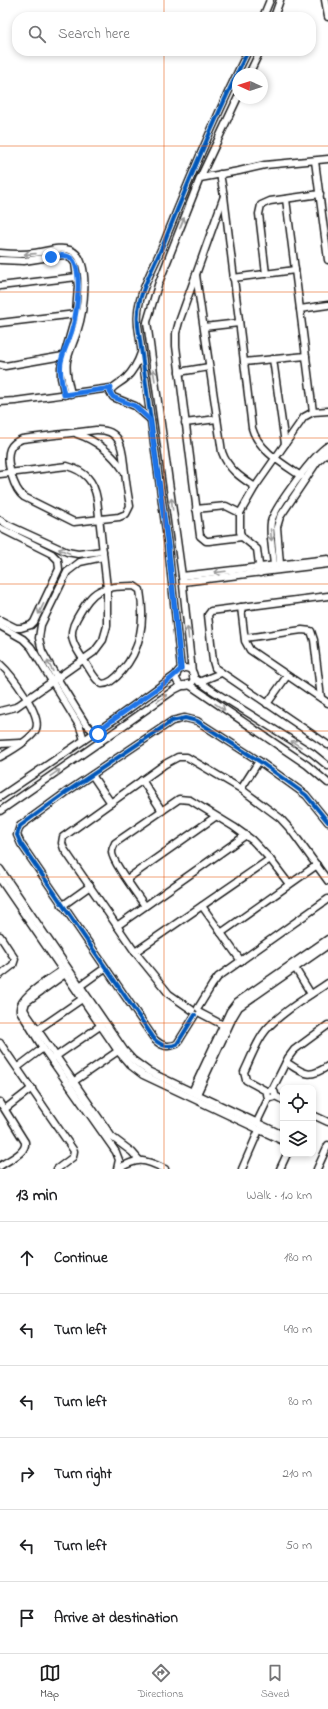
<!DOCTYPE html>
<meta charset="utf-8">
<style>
body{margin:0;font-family:"Indie Flower",sans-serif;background:#f6f6f6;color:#202124}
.controls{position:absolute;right:12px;bottom:12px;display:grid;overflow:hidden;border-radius:8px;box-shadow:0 2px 6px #0003}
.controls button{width:36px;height:36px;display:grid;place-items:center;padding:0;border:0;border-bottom:1px solid #e0e0e0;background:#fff;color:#202124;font:20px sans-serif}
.compass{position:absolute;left:232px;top:68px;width:36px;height:36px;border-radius:50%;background:#fff;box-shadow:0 2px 6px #0003;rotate:273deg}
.stop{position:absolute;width:12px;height:12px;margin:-9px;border:3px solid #1a73e8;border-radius:50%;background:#fff}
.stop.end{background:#1a73e8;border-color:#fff;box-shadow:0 1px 4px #0008}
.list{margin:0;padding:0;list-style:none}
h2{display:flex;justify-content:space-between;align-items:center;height:52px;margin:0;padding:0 16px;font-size:17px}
h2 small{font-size:13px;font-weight:400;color:#757577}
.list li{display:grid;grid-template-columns:26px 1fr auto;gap:12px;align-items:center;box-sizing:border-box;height:72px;padding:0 16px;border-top:1px solid #e0e0e0}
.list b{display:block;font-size:15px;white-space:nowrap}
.list em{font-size:13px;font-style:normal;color:#757577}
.icon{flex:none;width:22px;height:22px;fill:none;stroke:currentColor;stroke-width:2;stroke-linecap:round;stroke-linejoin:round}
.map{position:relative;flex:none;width:328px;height:1169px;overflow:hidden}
.search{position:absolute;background:#fff;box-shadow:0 2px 6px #0003;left:12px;right:12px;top:12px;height:44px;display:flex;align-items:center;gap:10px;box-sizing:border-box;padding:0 14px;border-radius:16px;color:#757577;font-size:15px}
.sheet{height:484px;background:#fff}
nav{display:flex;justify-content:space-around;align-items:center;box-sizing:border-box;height:56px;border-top:1px solid #e0e0e0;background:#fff;font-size:11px;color:#757577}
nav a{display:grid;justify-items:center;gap:2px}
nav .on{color:#1c1c1c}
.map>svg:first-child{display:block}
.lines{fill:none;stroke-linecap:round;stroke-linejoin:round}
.minor-casing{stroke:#1c1c1c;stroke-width:9}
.minor{stroke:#fff;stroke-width:6}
.cycleway-casing{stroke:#fff;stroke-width:6}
.cycleway{stroke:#0057b8;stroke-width:4}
.oneway{stroke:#999}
.route{stroke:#1a73e8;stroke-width:5}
.grid{fill:none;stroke:#e8590c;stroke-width:1;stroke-opacity:0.55}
</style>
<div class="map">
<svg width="328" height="1169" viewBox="0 0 328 1169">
<rect width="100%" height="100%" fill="#fff"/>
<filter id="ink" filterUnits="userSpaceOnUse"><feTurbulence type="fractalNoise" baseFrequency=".025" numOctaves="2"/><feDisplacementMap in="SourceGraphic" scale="8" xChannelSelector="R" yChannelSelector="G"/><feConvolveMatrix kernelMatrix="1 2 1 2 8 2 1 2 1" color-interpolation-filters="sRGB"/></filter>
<g filter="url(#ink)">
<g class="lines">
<g class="minor-casing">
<g id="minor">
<path d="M325 0 328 17"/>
<path d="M263 17 270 0"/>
<path d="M274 17 280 0"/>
<path d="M249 74 260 51"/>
<path d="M315 161 328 260"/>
<path d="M220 174 224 196 252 428C258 450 283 464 301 476"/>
<path d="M200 178 239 171 265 165 328 159"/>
<path d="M224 196 179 322 176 333V346L200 536 206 541H209L242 537"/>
<path d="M286 199 313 412"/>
<path d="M0 253C11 254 22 255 34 253 45 252 59 246 70 250 93 258 83 314 77 332 74 342 69 351 67 361 65 372 69 384 71 394"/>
<path d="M0 260 24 261 63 255 70 257 75 263 78 286 76 314 61 367V378L65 395"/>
<path d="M266 274 259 214 261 205 270 201 320 194"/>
<path d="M196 275 222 452C228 469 240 477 255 487"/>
<path d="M233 278 295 270"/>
<path d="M0 286 77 277"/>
<path d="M300 309 328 305"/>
<path d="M0 323 76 314"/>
<path d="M204 327 239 323"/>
<path d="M141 353C138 362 133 371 126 378 121 383 112 386 110 392L113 397 135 406 151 420"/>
<path d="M273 359 285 444"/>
<path d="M244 362 306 356"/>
<path d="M0 365 5 366 63 356"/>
<path d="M179 372 209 367"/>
<path d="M0 402 15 401 111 388"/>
<path d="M185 423 217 419"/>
<path d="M96 430C124 429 122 452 125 472 126 484 128 495 130 506L126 514 119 517 74 522 24 497C14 490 5 461 10 449 12 444 17 441 22 439Z"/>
<path d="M77 434C98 441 112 453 124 471"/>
<path d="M0 474 67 466C85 471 94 481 97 499L107 588V626L103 640 94 652 16 707 0 711"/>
<path d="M196 509 226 506 240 513"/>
<path d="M0 520 8 525 67 552 78 554 103 551"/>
<path d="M0 528 52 554 58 560 59 569 34 622 31 625 21 628H16L0 620"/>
<path d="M280 564 277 527 280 517 317 462 328 452"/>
<path d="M274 565C273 552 269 535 271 522 274 508 315 453 328 446"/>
<path d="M260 573 257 549 242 537 240 532V513L255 487 304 417 313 412 328 411"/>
<path d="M182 576 328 559"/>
<path d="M183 582 328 564"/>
<path d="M134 586 140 590C145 619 142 648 122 671 117 677 110 684 102 684 94 680 90 669 85 662 81 656 75 648 73 641 70 633 73 625 77 618 94 588 99 587 134 586Z"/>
<path d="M328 596 211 611 208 615 213 661 215 668 328 745"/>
<path d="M241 607 245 641 250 650 328 703"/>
<path d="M0 626 23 639 31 647 80 727 84 740"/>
<path d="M245 638 302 630 311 631 314 640 321 698"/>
<path d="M0 664C11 674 42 714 36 729 33 738 9 752 0 757"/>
<circle cx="185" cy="677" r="9"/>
<path d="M181 669 168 546 139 333C137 322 137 311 140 300 146 278 159 257 167 235 192 173 218 111 248 51"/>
<path d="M192 672 182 576 147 322 158 285 200 178 238 97"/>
<path d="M193 677 210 689 312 753 328 766"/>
<path d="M199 682 221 673"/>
<path d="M188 684 307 765 328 783"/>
<path d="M267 704 287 676"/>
<path d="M100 742 99 737 85 723 57 678 42 651 39 638 41 625 67 572 80 562 103 557"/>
<path d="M0 744 20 743"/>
<path d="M92 775 111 803"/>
<path d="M142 780 162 811"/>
<path d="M241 789 259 761"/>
<path d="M0 797 115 719 177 674"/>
<path d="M0 811 120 728 174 690 184 685"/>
<path d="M0 869 124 1050 133 1060 148 1071 283 1135"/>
<path d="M0 879 118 1051 130 1065 143 1075 283 1141"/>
<path d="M127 879 215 817"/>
<path d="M62 906 90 886"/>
<path d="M145 906C139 897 111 860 112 852 112 848 114 846 115 843L179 799 190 800 234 827 252 840 270 859 289 884"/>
<path d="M202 906 241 961"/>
<path d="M117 926 246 835"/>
<path d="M221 933 317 865"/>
<path d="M0 936 15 959 13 965 0 975"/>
<path d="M135 952 270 859"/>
<path d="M295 968 311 994"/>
<path d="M62 970C52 978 17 997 20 1011L43 1048 116 1152 119 1160 117 1169"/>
<path d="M65 974 26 1002 24 1009 26 1013 112 1137 132 1152 139 1160"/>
<path d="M80 986 105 968"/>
<path d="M198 1008 212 985 218 977 328 899"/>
<path d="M192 1010 169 994 135 952 64 849 62 843 63 837 165 764 178 757H187L241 789 280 818 291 830 328 881"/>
<path d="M200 1013 223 1025"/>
<path d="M195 1015 177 1044C168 1048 162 1046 155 1040L21 844 17 835 20 826 68 791 172 721 185 718 197 721 259 761 306 795 328 822"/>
<path d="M37 1030 82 999"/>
<path d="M0 1043 74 1151 73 1157 57 1169"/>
<path d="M55 1057 100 1026"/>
<path d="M286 1062C304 1074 309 1079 328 1066"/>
<path d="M18 1067 43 1048"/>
<path d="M73 1082 118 1051"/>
<path d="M272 1090 288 1058 294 1050 328 1025"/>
<circle cx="271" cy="1094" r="4"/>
<path d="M192 1092 230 1011 237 1002 328 939"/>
<path d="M268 1092 246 1080 244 1072C251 1058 256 1042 266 1030 280 1013 309 996 328 983"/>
<path d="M197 1094 233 1017 239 1007 328 945"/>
<path d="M275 1096 283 1100"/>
<path d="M0 1102 25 1142C27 1153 8 1160 0 1166"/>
<path d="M5 1109 32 1088"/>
<path d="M313 1115 328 1122"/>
<path d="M257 1122 269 1097"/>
<path d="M118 1169C138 1157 144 1159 165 1169"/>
<path d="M242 1169 259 1130"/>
<path d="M280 1169 287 1154"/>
<path d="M317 1169 328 1145"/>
</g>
</g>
<use href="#minor" class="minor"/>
<g class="cycleway-casing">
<g id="cycleway">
<path d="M181 669 168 546 139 333C137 322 137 311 140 300 146 278 159 257 167 235 192 173 218 111 248 51"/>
<path d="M195 1015 177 1044C168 1048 162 1046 155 1040L21 844 17 835 20 826 68 791 172 721 185 718 197 721 259 761 306 795 328 822"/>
</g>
</g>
<use href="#cycleway" class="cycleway"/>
</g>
<defs><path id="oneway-shaft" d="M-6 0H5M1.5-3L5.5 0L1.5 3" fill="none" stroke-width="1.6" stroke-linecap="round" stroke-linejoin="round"/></defs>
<g class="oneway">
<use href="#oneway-shaft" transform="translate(182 223) rotate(-68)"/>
<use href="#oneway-shaft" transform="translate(30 254) rotate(176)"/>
<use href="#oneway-shaft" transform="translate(154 375) rotate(-99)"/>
<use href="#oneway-shaft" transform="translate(172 504) rotate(-96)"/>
<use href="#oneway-shaft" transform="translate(271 535) rotate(85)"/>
<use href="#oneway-shaft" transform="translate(64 551) rotate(-159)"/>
<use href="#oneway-shaft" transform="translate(220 572) rotate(173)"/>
<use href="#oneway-shaft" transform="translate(41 609) rotate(116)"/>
<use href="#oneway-shaft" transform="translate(188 633) rotate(-96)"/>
<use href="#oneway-shaft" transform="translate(50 666) rotate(-119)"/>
<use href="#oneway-shaft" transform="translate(162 698) rotate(-36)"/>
<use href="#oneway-shaft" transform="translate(220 707) rotate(34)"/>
<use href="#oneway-shaft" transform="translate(296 744) rotate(-148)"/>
<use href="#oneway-shaft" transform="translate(55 773) rotate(-34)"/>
</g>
</g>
<g class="lines" filter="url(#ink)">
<path class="route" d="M51 257C57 256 64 254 69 257 85 265 76 316 72 330 69 341 63 351 61 362 59 373 62 384 64 395L111 388 110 392 113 397 135 406 150 420 168 546 181 669 169 680 96 732 98 734"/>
</g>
<path class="grid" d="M164 0V17M164 51V1169M0 146H328M0 292H328M0 438H328M0 584H328M0 731H328M0 877H328M0 1023H328"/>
</svg>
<div class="controls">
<button><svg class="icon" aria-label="locate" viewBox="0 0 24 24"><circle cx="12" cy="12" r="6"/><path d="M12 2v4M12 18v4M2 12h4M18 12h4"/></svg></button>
<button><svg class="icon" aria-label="layers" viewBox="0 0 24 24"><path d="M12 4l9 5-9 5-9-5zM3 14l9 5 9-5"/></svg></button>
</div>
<svg class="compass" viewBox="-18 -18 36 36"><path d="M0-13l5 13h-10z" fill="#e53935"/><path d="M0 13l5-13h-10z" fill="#757577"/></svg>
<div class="stop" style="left:98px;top:734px"></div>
<div class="stop end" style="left:51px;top:257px"></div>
<div class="search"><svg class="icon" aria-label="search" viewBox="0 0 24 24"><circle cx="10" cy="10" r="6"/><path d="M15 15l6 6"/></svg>Search here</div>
</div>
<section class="sheet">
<h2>13 min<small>Walk · 1.0 km</small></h2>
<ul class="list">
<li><svg class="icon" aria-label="ahead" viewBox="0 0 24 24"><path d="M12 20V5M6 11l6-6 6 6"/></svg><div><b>Continue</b></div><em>180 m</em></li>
<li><svg class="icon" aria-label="left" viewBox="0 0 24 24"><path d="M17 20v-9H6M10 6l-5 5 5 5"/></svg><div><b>Turn left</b></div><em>490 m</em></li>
<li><svg class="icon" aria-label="left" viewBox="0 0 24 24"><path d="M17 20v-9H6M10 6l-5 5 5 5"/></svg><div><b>Turn left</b></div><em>80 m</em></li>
<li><svg class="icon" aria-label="right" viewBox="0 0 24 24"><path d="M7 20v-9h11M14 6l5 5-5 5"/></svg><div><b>Turn right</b></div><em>210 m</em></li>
<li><svg class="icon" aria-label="left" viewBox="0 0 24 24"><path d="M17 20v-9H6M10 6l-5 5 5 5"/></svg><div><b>Turn left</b></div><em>50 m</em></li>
<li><svg class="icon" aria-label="arrive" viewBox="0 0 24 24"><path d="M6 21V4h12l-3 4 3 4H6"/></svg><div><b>Arrive at destination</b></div></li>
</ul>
</section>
<nav>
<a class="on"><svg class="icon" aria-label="map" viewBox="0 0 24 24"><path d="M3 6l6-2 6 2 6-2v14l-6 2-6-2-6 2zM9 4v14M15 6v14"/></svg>Map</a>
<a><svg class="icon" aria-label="directions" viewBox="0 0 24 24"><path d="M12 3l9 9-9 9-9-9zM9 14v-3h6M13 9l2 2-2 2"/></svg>Directions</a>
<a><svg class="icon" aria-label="saved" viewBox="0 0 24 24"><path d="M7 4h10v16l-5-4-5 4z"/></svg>Saved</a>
</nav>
